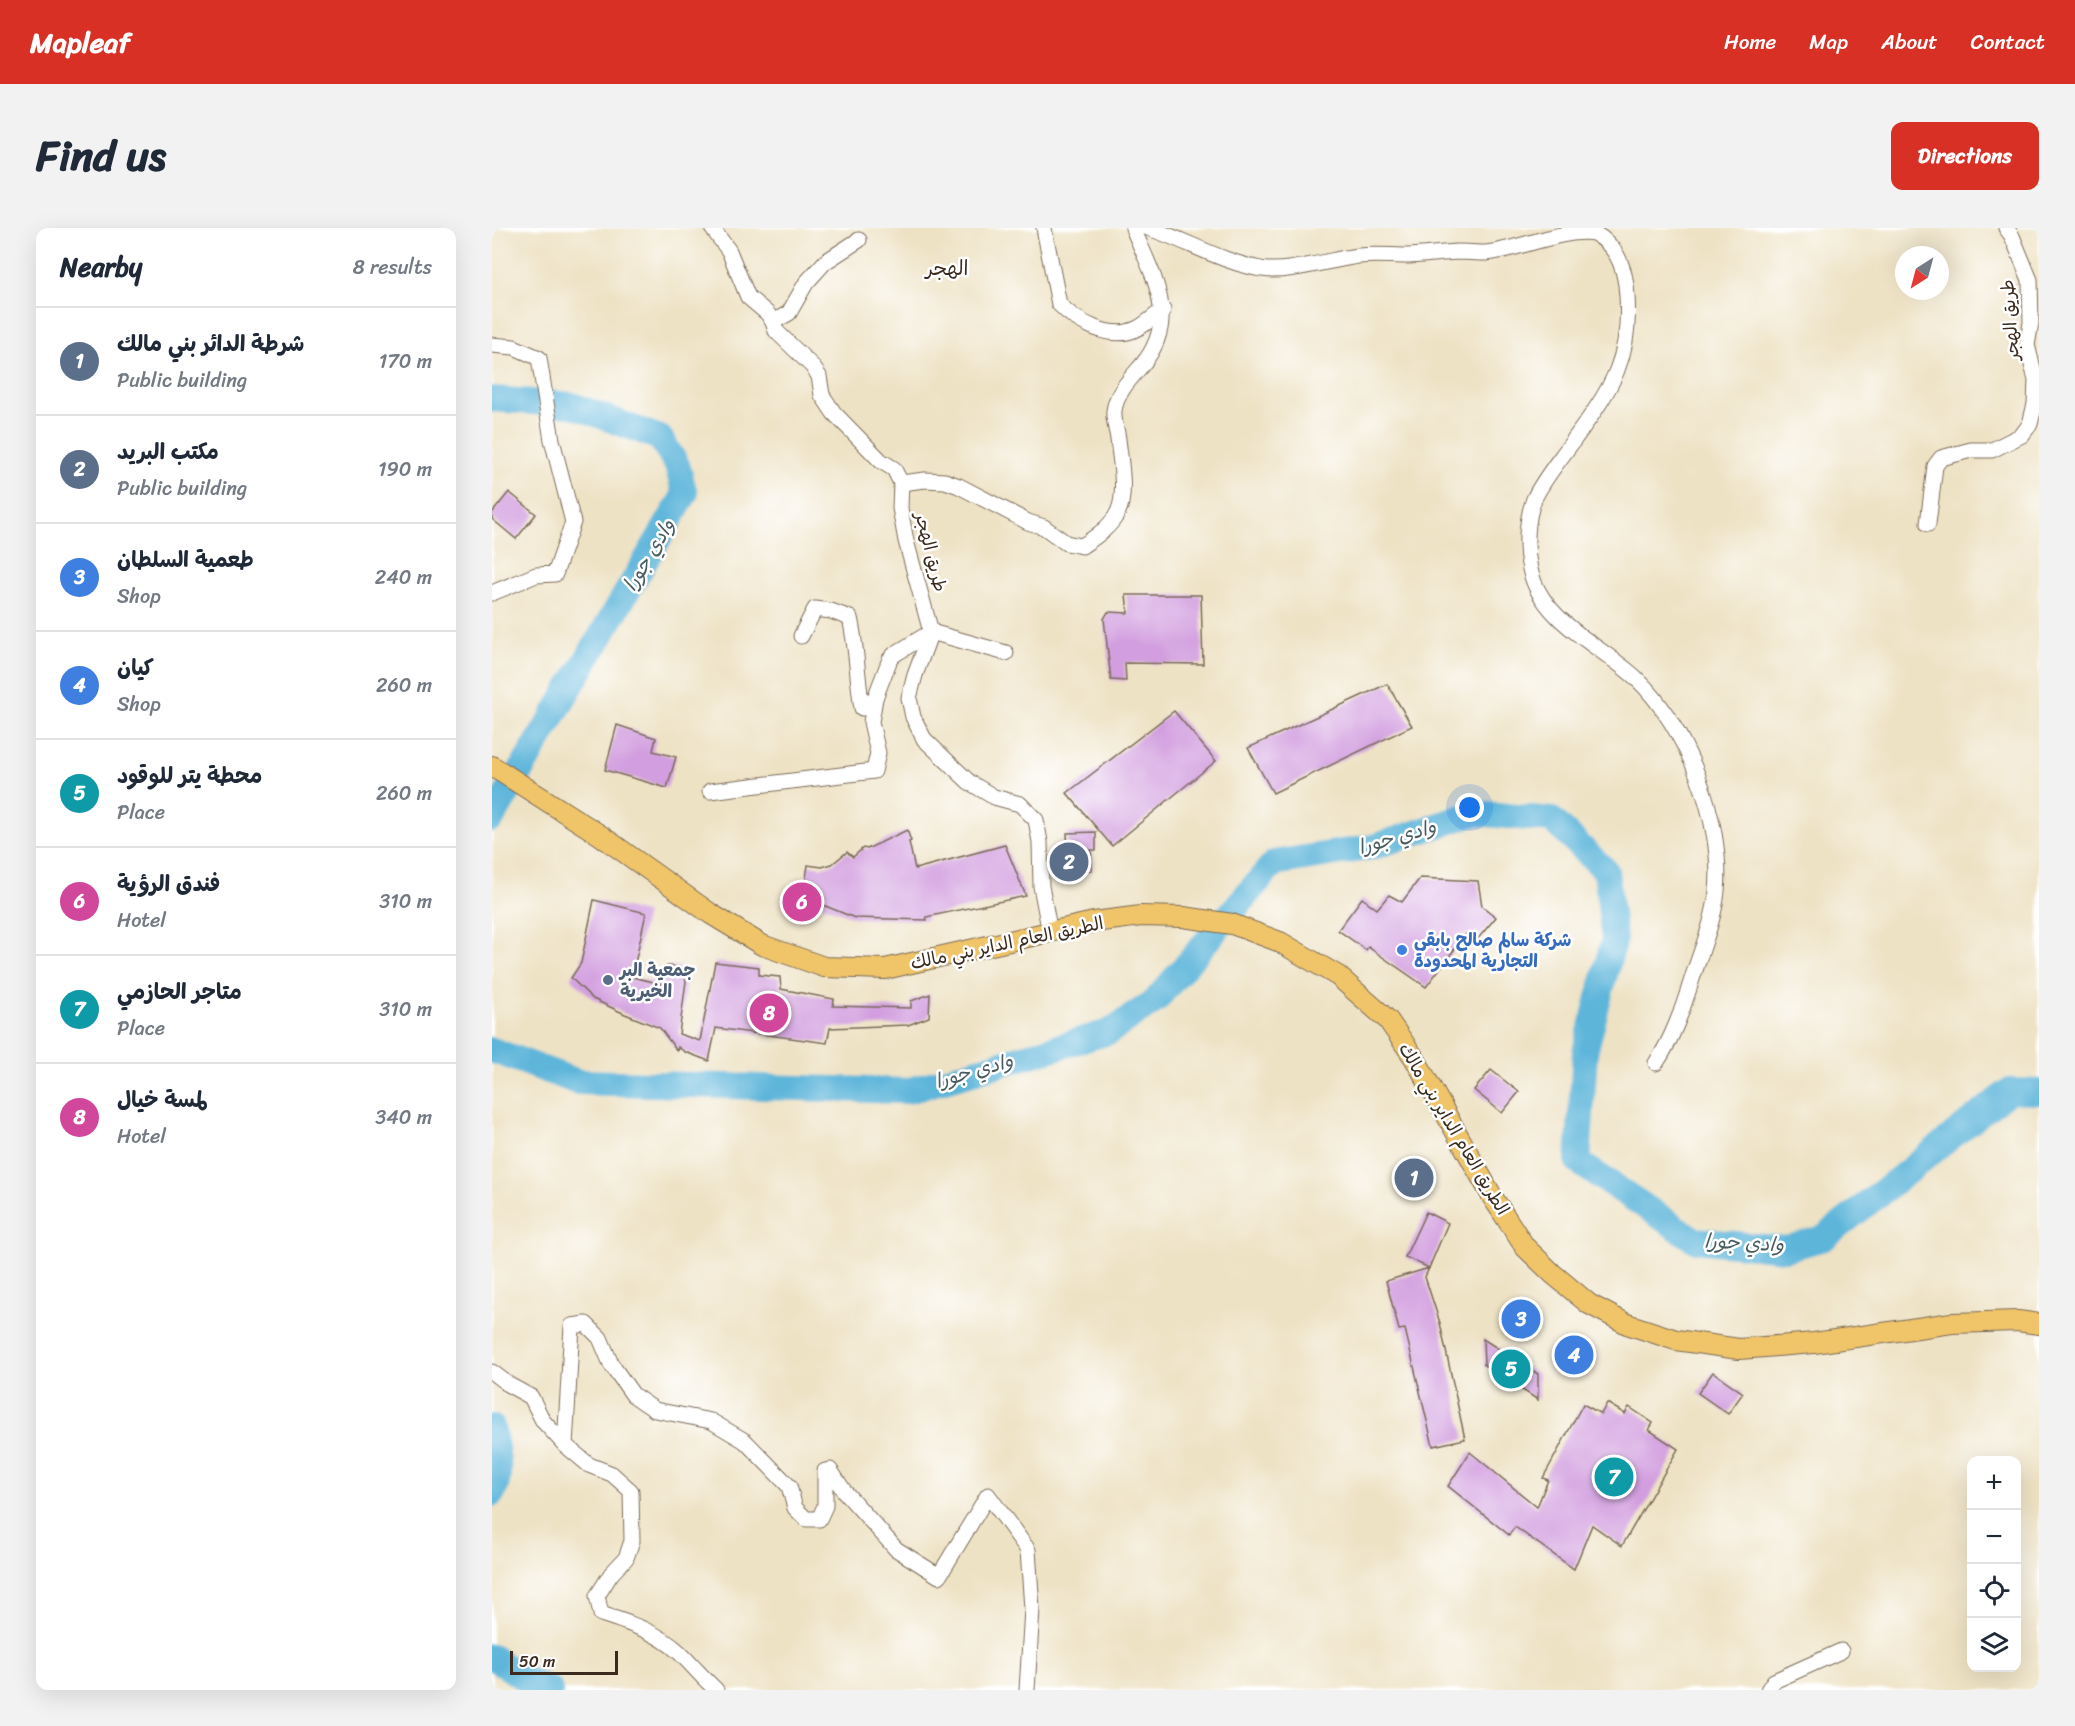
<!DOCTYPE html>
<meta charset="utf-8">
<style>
body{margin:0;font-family:Sriracha,"Playpen Sans Arabic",sans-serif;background:#f2f2f3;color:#1f2937}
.controls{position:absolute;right:18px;bottom:18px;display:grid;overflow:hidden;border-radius:12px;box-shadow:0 6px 24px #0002}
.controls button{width:54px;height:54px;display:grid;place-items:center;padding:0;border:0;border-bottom:2px solid #e0e1e3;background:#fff;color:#1f2937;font:30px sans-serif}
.compass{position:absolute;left:1403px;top:18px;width:54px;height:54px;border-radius:50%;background:#fff;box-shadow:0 6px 24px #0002;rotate:216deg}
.scale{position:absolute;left:18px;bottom:15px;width:108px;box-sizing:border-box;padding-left:6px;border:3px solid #3b2a1e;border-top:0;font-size:16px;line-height:21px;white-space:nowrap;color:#3b2a1e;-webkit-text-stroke:4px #fff;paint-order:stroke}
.you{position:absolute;left:978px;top:580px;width:21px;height:21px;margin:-15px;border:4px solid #fff;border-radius:50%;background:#1a73e8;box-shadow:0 0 0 9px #1a73e833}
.badge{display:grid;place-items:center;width:39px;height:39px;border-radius:50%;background:#d93025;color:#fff;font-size:20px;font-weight:700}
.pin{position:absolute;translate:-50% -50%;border:3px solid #fff;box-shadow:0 2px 6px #0006}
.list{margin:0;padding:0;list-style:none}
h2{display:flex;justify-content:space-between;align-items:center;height:78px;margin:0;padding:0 24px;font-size:26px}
h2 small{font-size:20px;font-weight:400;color:#747a83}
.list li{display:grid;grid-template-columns:39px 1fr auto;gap:18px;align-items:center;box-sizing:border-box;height:108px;padding:0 24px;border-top:2px solid #e0e1e3}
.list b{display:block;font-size:22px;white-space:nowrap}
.list p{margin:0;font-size:20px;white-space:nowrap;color:#747a83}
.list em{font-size:20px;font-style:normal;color:#747a83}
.icon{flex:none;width:33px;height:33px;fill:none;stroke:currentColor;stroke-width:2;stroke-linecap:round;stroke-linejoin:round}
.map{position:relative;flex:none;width:1547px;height:1462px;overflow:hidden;border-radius:12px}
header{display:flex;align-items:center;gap:36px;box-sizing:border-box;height:84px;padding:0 30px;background:#d93025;color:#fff}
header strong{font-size:28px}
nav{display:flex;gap:33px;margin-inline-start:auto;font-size:21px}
.intro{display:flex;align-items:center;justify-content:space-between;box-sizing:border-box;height:144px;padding:0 36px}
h1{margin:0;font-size:42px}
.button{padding:15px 27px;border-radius:12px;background:#d93025;color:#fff;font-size:21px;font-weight:700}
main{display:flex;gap:36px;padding:0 36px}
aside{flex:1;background:#fff;border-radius:12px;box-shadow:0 6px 24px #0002}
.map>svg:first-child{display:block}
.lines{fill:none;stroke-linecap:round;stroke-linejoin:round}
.river{stroke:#5db5da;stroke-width:26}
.building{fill:#d29edf}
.minor-casing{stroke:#7a6a58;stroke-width:17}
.major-casing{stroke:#7a6a58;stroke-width:22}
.minor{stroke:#fff;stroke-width:15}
.major{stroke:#f0c469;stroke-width:20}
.shop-dot{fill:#3f7fe0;stroke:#fff;stroke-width:2}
.service-dot{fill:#5c6f8a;stroke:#fff;stroke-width:2}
.labels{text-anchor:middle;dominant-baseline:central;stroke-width:5;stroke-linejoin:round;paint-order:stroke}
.street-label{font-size:18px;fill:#3b2a1e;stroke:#fff}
.shop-label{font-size:18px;font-weight:bold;fill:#366cbe;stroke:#fff;text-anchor:start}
.service-label{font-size:18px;font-weight:bold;fill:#4e5e75;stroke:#fff;text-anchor:start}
.neighbourhood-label{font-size:20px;fill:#3b2a1e;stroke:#fff}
.water-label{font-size:20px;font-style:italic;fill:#475b60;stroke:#fff}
</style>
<header>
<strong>Mapleaf</strong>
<nav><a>Home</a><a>Map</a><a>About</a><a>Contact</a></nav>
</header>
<div class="intro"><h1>Find us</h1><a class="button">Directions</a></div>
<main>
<aside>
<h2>Nearby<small>8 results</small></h2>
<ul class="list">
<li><span class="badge" style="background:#5c6f8a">1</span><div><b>شرطة الدائر بني مالك</b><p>Public building</p></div><em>170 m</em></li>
<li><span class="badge" style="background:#5c6f8a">2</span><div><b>مكتب البريد</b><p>Public building</p></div><em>190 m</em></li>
<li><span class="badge" style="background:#3f7fe0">3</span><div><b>طعمية السلطان</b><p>Shop</p></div><em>240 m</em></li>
<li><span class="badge" style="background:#3f7fe0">4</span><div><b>كيان</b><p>Shop</p></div><em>260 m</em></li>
<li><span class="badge" style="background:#0f9aa8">5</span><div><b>محطة يتر للوقود</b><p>Place</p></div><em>260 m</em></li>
<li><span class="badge" style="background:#d1479c">6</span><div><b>فندق الرؤية</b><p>Hotel</p></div><em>310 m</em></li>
<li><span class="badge" style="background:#0f9aa8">7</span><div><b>متاجر الحازمي</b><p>Place</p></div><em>310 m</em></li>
<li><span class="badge" style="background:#d1479c">8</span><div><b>لمسة خيال</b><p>Hotel</p></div><em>340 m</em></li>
</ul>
</aside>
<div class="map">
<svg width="1547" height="1462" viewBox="0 0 1547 1462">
<rect width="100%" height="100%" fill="#fff"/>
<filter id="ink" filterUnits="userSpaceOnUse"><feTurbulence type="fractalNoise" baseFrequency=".0167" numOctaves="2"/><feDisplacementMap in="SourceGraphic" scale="12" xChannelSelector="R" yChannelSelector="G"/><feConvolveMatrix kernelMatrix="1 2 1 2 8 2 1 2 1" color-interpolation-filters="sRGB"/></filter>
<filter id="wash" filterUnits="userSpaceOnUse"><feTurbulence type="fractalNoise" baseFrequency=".008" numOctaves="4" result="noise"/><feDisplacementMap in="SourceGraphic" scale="24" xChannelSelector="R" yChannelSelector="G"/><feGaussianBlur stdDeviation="1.35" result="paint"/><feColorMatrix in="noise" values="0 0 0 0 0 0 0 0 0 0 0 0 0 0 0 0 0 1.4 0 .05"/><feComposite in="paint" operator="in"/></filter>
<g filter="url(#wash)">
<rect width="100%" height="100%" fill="#eee2c4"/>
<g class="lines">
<g class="river">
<path d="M0 171 80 177 168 210 185 237 193 266 0 591"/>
<path d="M0 822 86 854 415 863 617 804 663 773 782 635 881 619 983 585 1060 592 1114 643 1122 711 1093 824 1086 934 1203 1012 1293 1021 1332 1010 1517 863 1547 864"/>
<path d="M0 1199C4 1221 12 1247 0 1266"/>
<path d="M0 1429 33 1451 58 1462"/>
</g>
</g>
<g id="blocks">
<g class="building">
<path d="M17 264 44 286 24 311 0 291V285Z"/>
<path d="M634 367H709L711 436 633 435 634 453 619 452 612 391 616 384 636 385Z"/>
<path d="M895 456 920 498 781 565 756 520Z"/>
<path d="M682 483 724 533 620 618 575 565Z"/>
<path d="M125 497 164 510 161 523 184 529 175 560 113 542Z"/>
<path d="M415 602 419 613 417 614 423 641 513 617 534 668 434 689 435 692 363 690 311 669 316 637 330 639 340 636 355 624 361 629 371 620 375 621Z"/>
<path d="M604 604V622H599L600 642 577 643 575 605Z"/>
<path d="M928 650 986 653 990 678 1004 689 984 713 974 706 934 759 876 719 874 722 846 702 870 670 885 681 897 667 910 674Z"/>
<path d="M102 672 154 685 140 749 170 756 175 738 187 739 194 753 187 806 208 813 223 734 267 739V747L288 749 289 761 342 771 341 778 419 780V773L438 766 437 789 416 797 338 800 335 815 224 800 217 833 193 824 186 819 185 823 168 800 133 786 101 771 79 750 89 735Z"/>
<path d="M999 842 1027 864 1010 885 982 862Z"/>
<path d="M934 984 956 995 937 1040 913 1029Z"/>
<path d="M937 1040 933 1049 948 1095 973 1211 941 1218 913 1101 907 1102 894 1053Z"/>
<path d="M991 1111 1046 1146V1172L992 1137Z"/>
<path d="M1075 1116 1094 1127 1088 1137 1069 1126Z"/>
<path d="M1221 1144 1251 1165 1236 1186 1206 1165Z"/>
<path d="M1115 1175 1133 1186 1137 1179 1161 1195 1157 1202 1186 1221 1130 1318 1100 1297 1082 1341 1023 1299 1017 1307 956 1258 978 1224 1045 1279 1056 1252 1051 1250 1091 1176 1109 1186Z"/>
</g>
</g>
</g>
<g filter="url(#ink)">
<use href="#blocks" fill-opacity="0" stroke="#7a6a58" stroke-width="1.5"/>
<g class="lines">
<g class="minor-casing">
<g id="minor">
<path d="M220 0 237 23 256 69 276 86 281 94 284 103 320 138 327 148 330 167 342 185 389 233 402 241 409 255"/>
<path d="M552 0 567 76C584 94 619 113 644 101 653 97 662 88 671 82"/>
<path d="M656 0C694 12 729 34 769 41 794 46 840 31 867 28 883 26 900 28 916 28 933 27 949 25 966 24 975 24 984 25 994 25 1026 22 1071 0 1102 5 1123 17 1131 35 1134 57 1143 134 1115 166 1073 224 1062 239 1050 254 1042 271 1034 292 1033 320 1038 341 1049 393 1108 417 1144 450 1194 497 1232 594 1225 663 1222 693 1209 723 1200 751 1191 780 1181 810 1164 835"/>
<path d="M281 94 297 85 314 55 333 34 367 12"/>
<path d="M0 117 22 119 47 130 60 212 81 294 63 346 44 347 0 365"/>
<path d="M1436 296 1443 238 1449 230 1479 222H1500L1530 207 1538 196 1543 176 1544 152 1535 117 1539 95 1538 52 1520 8 1514 0"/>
<path d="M309 408 323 381 339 383 358 390C365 420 365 450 370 480L383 470 398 431 403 426 439 404 514 425"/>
<path d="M218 563 382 543 386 525 379 494 383 470"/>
<path d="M558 705 549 658 548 614 544 592 528 576 502 569 477 554 432 511 421 489 417 470 423 447 439 404 414 313 408 280 409 255 433 252 453 253 467 258 536 294 552 299 574 315 590 318C603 309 619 299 626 284 635 266 628 230 626 211 625 202 621 192 622 183 624 165 639 150 650 137 689 90 660 47 641 0"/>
<path d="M0 1144 17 1157 39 1169 51 1193 73 1217 97 1237 120 1246 139 1263 140 1313 134 1330 119 1346 105 1368 109 1386C137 1395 166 1404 188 1425 200 1437 211 1450 224 1462"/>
<path d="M73 1217 80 1098 94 1096 108 1110 119 1136 141 1167 163 1182 219 1193 253 1213 297 1258 303 1280 314 1291H327L333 1278V1243L338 1242 352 1263 404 1321 447 1348 496 1267 536 1322 540 1381 535 1462"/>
<path d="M1276 1462 1282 1453 1349 1423"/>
</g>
</g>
<g class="major-casing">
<path id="major" d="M0 538 108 607 219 686 270 717 332 739 393 741 602 694 649 688 691 689 740 696 788 714 846 748 896 792 923 831 1001 970 1033 1019 1061 1046 1097 1076 1135 1096 1184 1112 1247 1121 1322 1115 1460 1095 1526 1093 1547 1096"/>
</g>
<use href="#minor" class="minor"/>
<use href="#major" class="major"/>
</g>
</g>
<circle class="shop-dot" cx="910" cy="722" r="6"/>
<circle class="service-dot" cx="116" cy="752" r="6"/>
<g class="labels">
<g class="street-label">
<text transform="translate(1518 92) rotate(-94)">طريق الهجر</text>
<text transform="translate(439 324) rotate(76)">طريق الهجر</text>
<text transform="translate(515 715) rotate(-12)">الطريق العام الداير بني مالك</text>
<text transform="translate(962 901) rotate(59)">الطريق العام الداير بني مالك</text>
</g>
<g class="shop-label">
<text x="922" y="712">شركة سالم صالح بابقي<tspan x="922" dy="21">التجارية المحدودة</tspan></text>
</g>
<g class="service-label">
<text x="128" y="742">جمعية البر<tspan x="128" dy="21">الخيرية</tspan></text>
</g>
<g class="neighbourhood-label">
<text x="455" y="40">الهجر</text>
</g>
<g class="water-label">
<text transform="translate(157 327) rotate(-59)">وادي جورا</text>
<text transform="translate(905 609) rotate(-16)">وادي جورا</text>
<text transform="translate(482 843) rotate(-16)">وادي جورا</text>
<text transform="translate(1252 1015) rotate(3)">وادي جورا</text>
</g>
</g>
</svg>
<div class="controls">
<button>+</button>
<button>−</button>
<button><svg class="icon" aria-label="locate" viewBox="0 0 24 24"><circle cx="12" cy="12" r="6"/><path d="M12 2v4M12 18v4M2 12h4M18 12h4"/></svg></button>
<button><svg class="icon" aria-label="layers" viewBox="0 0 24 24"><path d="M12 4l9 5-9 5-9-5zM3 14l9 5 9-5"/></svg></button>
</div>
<svg class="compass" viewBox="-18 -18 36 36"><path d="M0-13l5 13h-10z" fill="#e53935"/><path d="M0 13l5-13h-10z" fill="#747a83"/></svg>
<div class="scale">50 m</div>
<div class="you"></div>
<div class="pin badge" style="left:922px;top:950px;background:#5c6f8a">1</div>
<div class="pin badge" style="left:577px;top:634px;background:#5c6f8a">2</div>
<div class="pin badge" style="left:1029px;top:1091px;background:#3f7fe0">3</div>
<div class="pin badge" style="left:1082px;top:1127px;background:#3f7fe0">4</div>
<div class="pin badge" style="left:1019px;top:1141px;background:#0f9aa8">5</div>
<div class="pin badge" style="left:310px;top:674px;background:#d1479c">6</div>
<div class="pin badge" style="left:1122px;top:1249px;background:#0f9aa8">7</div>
<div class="pin badge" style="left:277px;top:785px;background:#d1479c">8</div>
</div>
</main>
